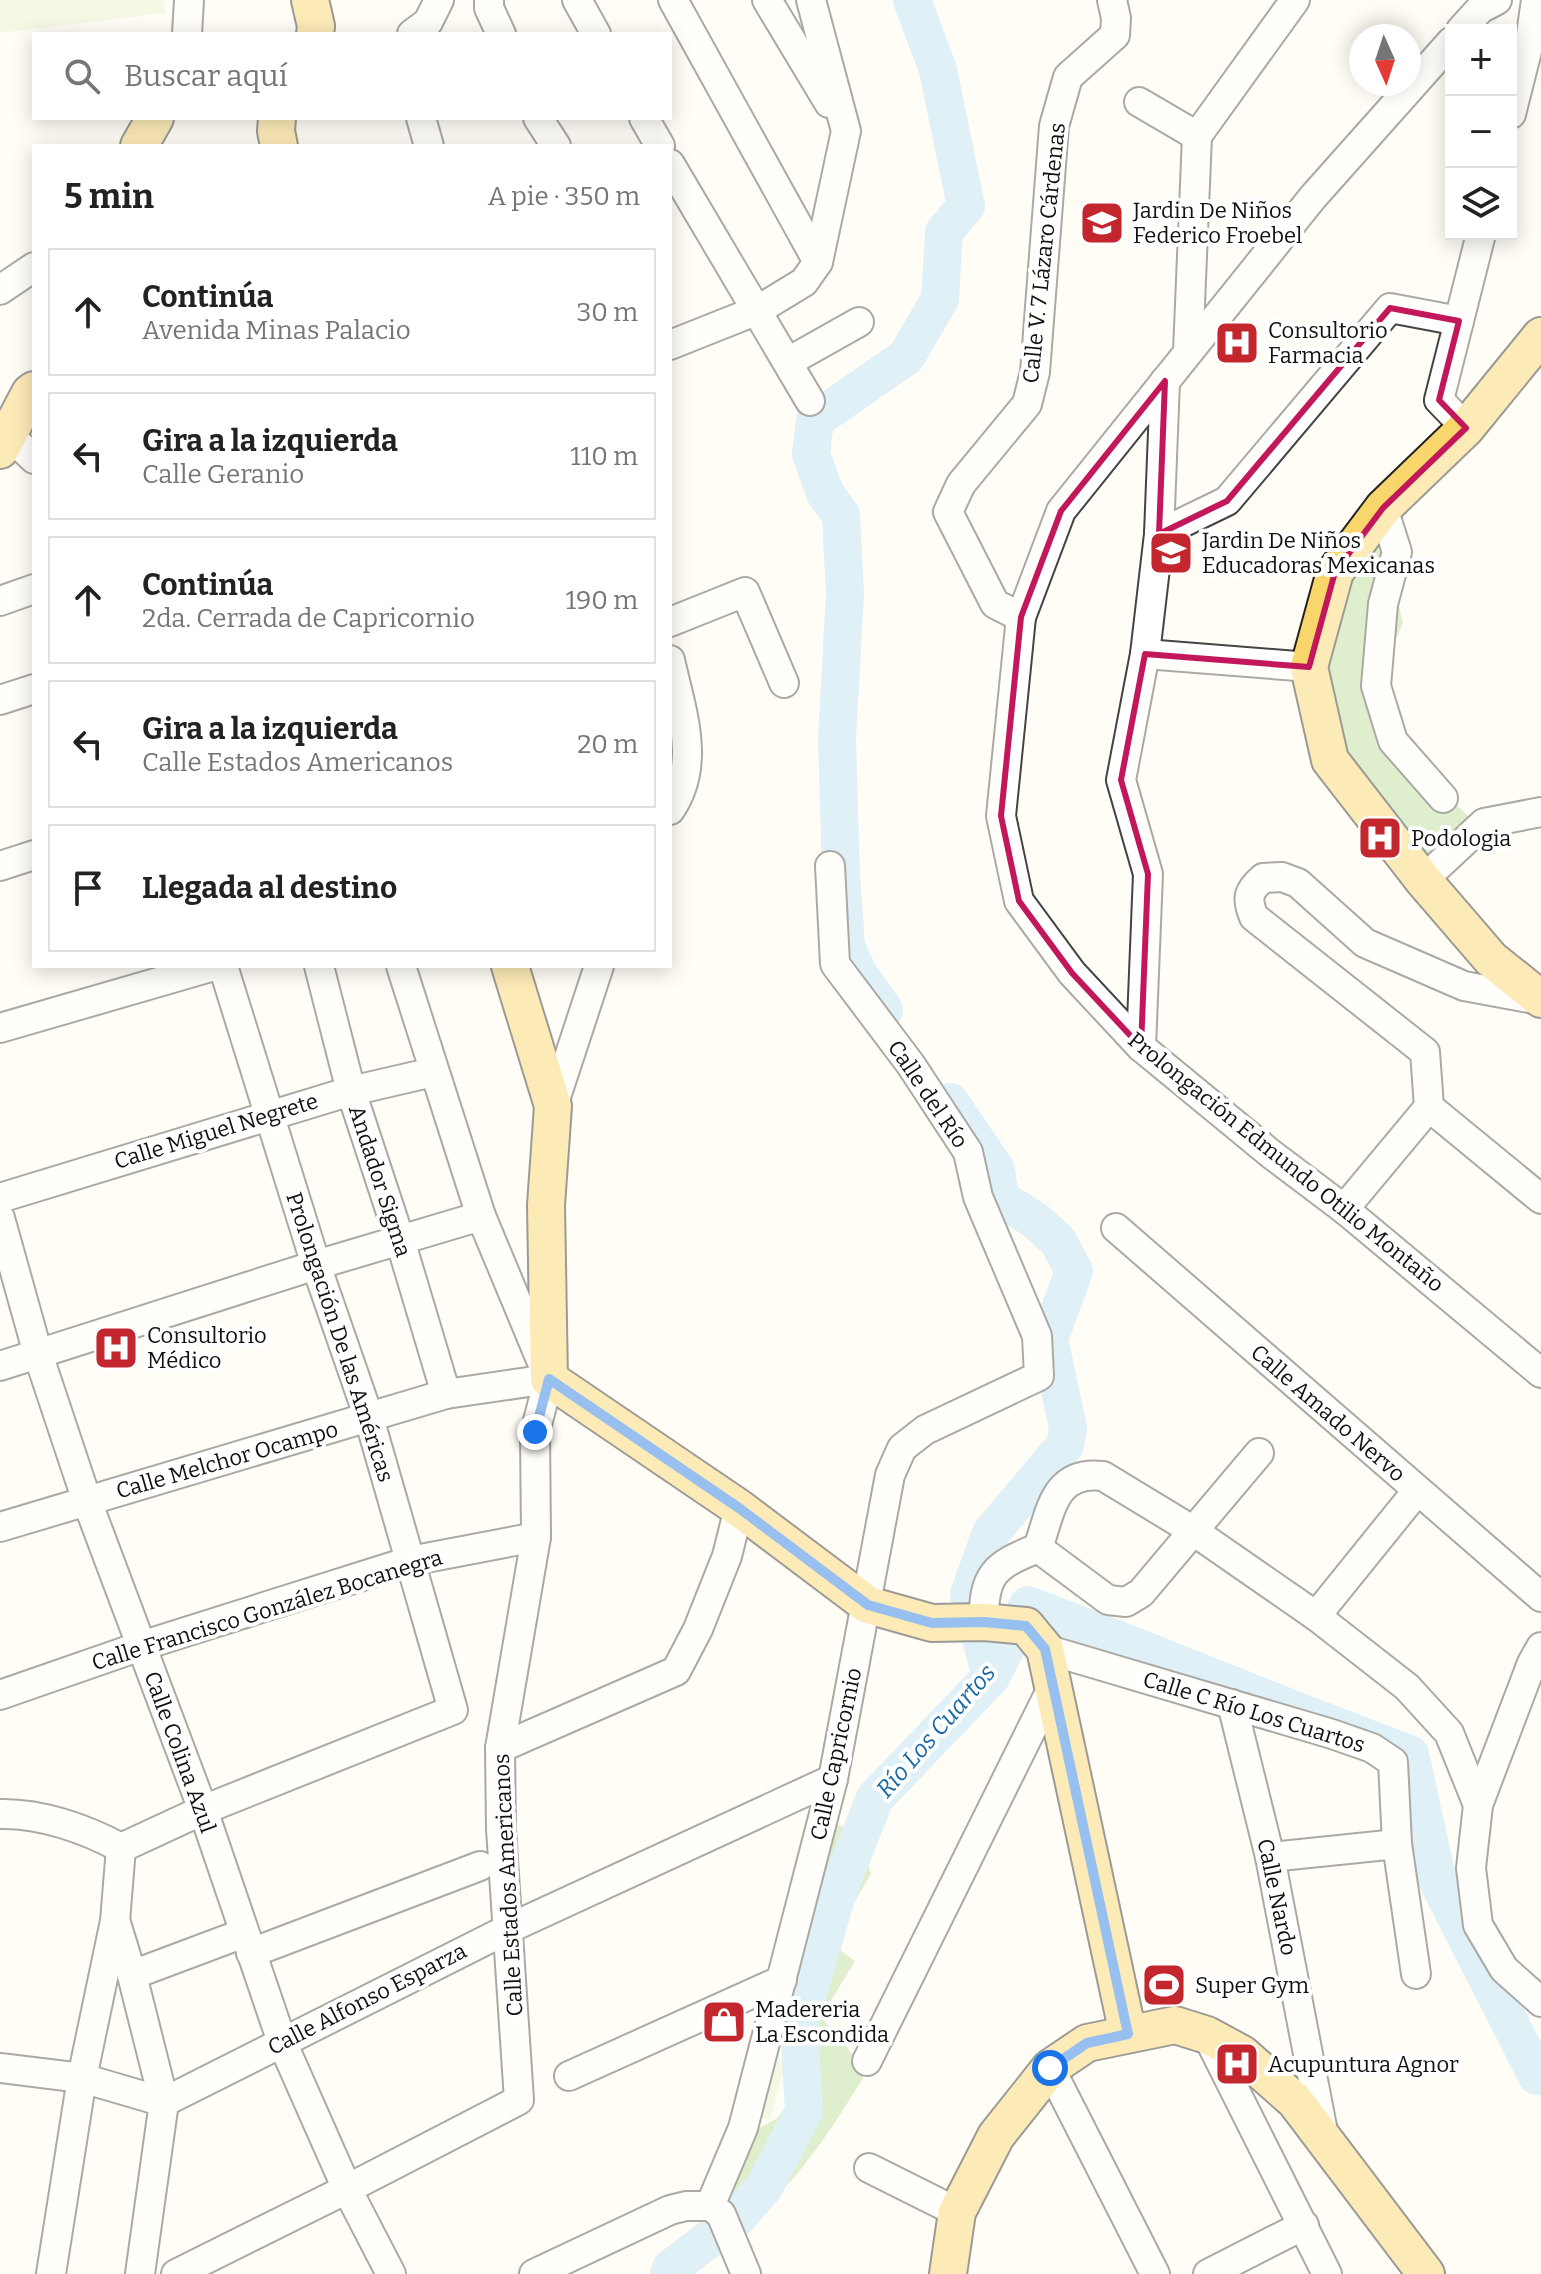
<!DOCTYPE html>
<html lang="es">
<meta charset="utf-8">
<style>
body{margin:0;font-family:Bitter,serif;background:#f2f2f2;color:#222}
.controls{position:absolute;right:24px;top:24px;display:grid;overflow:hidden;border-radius:0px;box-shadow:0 4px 20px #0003}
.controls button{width:72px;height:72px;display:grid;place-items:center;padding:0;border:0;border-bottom:2px solid #e0e0e0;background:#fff;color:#222;font:40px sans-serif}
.compass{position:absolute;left:1349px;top:24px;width:72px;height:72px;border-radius:50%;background:#fff;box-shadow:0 4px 20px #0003;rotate:177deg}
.stop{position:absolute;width:24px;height:24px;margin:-18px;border:6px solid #1a73e8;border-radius:50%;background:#fff}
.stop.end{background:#1a73e8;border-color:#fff;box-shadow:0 2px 8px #0008}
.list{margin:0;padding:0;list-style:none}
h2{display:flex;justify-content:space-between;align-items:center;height:104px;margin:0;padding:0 32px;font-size:34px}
h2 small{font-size:26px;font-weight:400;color:#767676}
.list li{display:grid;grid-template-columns:52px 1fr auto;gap:24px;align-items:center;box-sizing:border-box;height:128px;margin:0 16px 16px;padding:0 16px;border:2px solid #e0e0e0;border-radius:0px}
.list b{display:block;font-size:30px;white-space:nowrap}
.list p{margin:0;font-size:26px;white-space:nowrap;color:#767676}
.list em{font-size:26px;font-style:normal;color:#767676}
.icon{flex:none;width:44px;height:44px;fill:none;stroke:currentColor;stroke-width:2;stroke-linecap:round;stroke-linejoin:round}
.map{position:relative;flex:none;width:1541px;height:2274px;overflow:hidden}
.search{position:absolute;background:#fff;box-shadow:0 4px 20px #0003;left:32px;top:32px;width:640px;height:88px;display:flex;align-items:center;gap:20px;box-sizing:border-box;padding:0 28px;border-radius:0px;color:#767676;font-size:30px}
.panel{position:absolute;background:#fff;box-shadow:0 4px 20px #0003;left:32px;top:144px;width:640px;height:824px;border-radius:0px}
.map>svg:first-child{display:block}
.forest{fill:#b9dc9c}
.pitch{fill:#e6f2cf}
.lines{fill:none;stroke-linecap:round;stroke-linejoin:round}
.river{stroke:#b9e0f7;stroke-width:38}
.minor-casing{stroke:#444;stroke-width:32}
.major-casing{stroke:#222;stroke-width:40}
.minor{stroke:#fff;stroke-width:28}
.major{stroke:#f9d66b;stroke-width:36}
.route{stroke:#1a73e8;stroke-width:10}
.marked{fill:none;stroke:#c2185b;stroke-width:6;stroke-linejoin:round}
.labels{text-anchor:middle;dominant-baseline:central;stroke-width:8;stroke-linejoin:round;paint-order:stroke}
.poi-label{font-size:22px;fill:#111;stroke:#fff;text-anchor:start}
.street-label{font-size:22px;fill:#111;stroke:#fff}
.water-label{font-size:24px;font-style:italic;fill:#1768a6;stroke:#fff}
</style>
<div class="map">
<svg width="1541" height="2274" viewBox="0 0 1541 2274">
<rect width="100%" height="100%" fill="#fffdf5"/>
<g class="forest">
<path d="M1382 535 1403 623 1388 657 1385 695 1406 755 1478 826 1423 875 1329 741 1326 667 1337 577Z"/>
<path d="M826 1822 876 1835 866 1858 871 1874 830 1943 855 1961 821 2017 867 2071C837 2122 787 2200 735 2230L715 2202 744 2131 761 2127 776 2119 788 2105 792 2089V2075L776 2026Z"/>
</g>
<g class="pitch">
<path d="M0 0H164L165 13 0 33Z"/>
<path d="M775 2051 785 2066 769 2122 749 2112Z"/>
</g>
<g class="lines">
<g class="river">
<path d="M884 1010 858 973 846 946 841 874 837 740 845 593 841 515 825 493 811 454 815 420 906 357 940 299 944 232 966 206 938 70 912 0"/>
<path d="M950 1102 996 1170 1000 1198 1036 1221 1058 1241 1074 1271 1049 1339 1068 1428 1065 1445 991 1533 969 1594 991 1677"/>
<path d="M669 2274 671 2268 738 2217 764 2187 804 2111 799 2025 837 1894 875 1798 991 1677 1028 1605C1156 1653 1282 1707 1410 1754L1438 1882 1537 2076H1541"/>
</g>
<g class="minor-casing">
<g id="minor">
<path d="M489 0V8L501 34"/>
<path d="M577 0 596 34"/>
<path d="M673 0 818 262"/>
<path d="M767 0 829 103"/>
<path d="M1461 30 1480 9 1497 0"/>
<path d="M187 34 189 0"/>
<path d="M412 34 428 22 439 0"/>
<path d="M1451 42 1313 197 1061 511 1021 617 1001 816 1019 901 1072 973 1141 1047 1271 1154 1344 1209 1541 1373"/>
<path d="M1139 102 1197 136"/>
<path d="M1511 114 1531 35 1536 0"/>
<path d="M421 118 429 146"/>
<path d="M538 118 556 146"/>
<path d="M644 118 660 146"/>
<path d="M1197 136 1295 0"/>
<path d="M670 164 810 401"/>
<path d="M0 290 34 267"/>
<path d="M670 345 758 310 804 282 818 262 846 131 811 0"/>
<path d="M1188 352 1197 136"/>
<path d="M788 362 859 322"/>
<path d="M1466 428 1439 400 1481 234"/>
<path d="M8 434 34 459"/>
<path d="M1383 508 1397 552 1383 604 1376 686 1393 741 1443 798"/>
<path d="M1159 534 1227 501 1390 308 1459 321"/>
<path d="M0 601 34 589"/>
<path d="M1021 617 995 604 948 512 961 484 1027 404 1035 372 1054 126 1068 77 1115 35 1116 18 1112 0"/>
<path d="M670 622 745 592 784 683"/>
<path d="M1145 654 1309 667"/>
<path d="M670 660C681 710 702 764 670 810"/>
<path d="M0 700 34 689"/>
<path d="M0 866 34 855"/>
<path d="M1423 880 1484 823 1541 812"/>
<path d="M319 966 351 1091 400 1240 446 1394"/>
<path d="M401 966 481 1216 544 1367"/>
<path d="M1540 1000 1464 986 1365 943 1298 883 1282 877 1263 878C1248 891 1246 898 1254 917L1425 1052 1429 1107 1541 1199"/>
<path d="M0 1028 214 966"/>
<path d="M1141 1047 1148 874 1121 780 1145 654 1159 534 1165 381"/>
<path d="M553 1106 599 966"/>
<path d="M0 1198 351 1091 433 1072"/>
<path d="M1344 1209 1429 1107"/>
<path d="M0 1218 38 1354 87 1501 203 1810 282 2042 347 2189 391 2274"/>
<path d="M1116 1228 1541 1597"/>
<path d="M0 1366 316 1265 481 1216"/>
<path d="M0 1527 446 1394 549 1379"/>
<path d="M1038 1548C1051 1511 1054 1470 1103 1476L1192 1530 1316 1616 1407 1687 1449 1733 1478 1805"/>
<path d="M1038 1548 1108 1600 1126 1602 1141 1593 1259 1453"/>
<path d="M1316 1616 1417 1491"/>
<path d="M984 1622C983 1574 995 1565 1038 1548"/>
<path d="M1541 1647 1532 1663 1478 1805 1471 1868 1478 1925 1504 1969 1541 2002"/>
<path d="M1045 1649 1332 1734 1372 1748 1393 1762 1397 1844 1416 1974"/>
<path d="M0 1695 141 1646 410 1561 536 1537"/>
<path d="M1232 1704 1270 1857 1324 2137"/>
<path d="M500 1748 676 1671 698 1629 727 1556 739 1508"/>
<path d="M0 1814C41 1813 86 1829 121 1848L203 1810 453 1710 369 1418 316 1265 223 966"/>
<path d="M1270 1857 1397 1844"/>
<path d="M116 1923 132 1975 164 2102 140 2274"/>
<path d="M251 1953 480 1866"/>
<path d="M132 1975 244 1933"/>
<path d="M1207 2035 1327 2274"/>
<path d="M867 2061 1052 1688"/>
<path d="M0 2068 82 2078 164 2102 510 1928 833 1779"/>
<path d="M1050 2068 1155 2274"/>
<path d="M569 2076 782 1980"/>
<path d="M869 2168 957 2212"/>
<path d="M710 2206 743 2128 833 1779 890 1475 902 1448 925 1430 1039 1376 1037 1336 978 1197 968 1152 911 1065 835 964 830 866"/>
<path d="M710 2206 721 2214 746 2274"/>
<path d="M51 2274 82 2078 115 1921 121 1848"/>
<path d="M176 2274 347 2189 519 2100 501 1829 500 1748 536 1537 535 1432 549 1379"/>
<path d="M534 2274 670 2210 686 2206H710"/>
<path d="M1208 2274 1304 2225"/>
</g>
</g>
<g class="major-casing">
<g id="major">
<path d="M310 0 316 26 315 34"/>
<path d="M277 118 276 131 279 146"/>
<path d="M139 146 155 118"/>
<path d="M1541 336 1466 428 1383 508 1335 572 1309 667 1330 760 1423 880 1491 959 1541 999"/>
<path d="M0 450 30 393 34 390"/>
<path d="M510 966 553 1106 546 1205 549 1379 739 1508 868 1605 932 1623 984 1622 1026 1626 1045 1649 1128 2034"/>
<path d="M948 2274 957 2212 996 2136 1050 2068 1087 2043 1175 2025 1207 2035 1242 2054 1295 2101 1426 2274"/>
</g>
</g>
<use href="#minor" class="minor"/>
<use href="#major" class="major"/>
</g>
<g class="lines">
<path class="route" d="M535 1432 549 1379 739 1508 868 1605 932 1623 984 1622 1026 1626 1045 1649 1128 2034 1087 2043 1050 2068"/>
</g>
<path d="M0 0H1541V2274H0ZM1390 308 1459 321 1439 400 1466 428 1383 508 1335 572 1309 667 1145 654 1121 780 1148 874 1141 1047 1072 973 1019 901 1001 816 1021 617 1061 511 1165 381 1159 534 1227 501Z" fill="#fffdf5" fill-opacity=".55" fill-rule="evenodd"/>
<path class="marked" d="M1390 308 1459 321 1439 400 1466 428 1383 508 1335 572 1309 667 1145 654 1121 780 1148 874 1141 1047 1072 973 1019 901 1001 816 1021 617 1061 511 1165 381 1159 534 1227 501Z"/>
<defs>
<g id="school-square" transform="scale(2.3)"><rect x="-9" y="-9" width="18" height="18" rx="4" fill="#c4262e" stroke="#fff"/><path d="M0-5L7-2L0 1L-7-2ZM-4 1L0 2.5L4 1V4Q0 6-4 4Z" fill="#fff"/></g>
<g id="hospital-square" transform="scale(2.3)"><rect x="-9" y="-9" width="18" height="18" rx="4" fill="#c4262e" stroke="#fff"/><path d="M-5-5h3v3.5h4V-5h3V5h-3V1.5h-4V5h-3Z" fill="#fff"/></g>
<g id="stadium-square" transform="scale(2.3)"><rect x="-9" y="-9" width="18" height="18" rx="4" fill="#c4262e" stroke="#fff"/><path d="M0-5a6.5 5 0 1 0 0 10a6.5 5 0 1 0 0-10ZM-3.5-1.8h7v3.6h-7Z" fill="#fff"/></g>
<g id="shop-square" transform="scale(2.3)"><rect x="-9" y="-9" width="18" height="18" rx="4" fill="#c4262e" stroke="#fff"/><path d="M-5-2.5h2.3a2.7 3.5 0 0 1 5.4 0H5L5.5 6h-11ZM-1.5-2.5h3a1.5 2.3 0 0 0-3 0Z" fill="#fff"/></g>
</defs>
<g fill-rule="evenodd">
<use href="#school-square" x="1102" y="223"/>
<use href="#hospital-square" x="1237" y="343"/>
<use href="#school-square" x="1171" y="553"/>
<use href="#hospital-square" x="1380" y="838"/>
<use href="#hospital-square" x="116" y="1348"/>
<use href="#stadium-square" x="1164" y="1985"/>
<use href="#shop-square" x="724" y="2022"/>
<use href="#hospital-square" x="1237" y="2064"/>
</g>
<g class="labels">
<g class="poi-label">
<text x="1133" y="210">Jardin De Niños<tspan x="1133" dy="25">Federico Froebel</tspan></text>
<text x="1268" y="330">Consultorio<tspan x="1268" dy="25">Farmacia</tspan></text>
<text x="1202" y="540">Jardin De Niños<tspan x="1202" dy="25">Educadoras Mexicanas</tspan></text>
<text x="1411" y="838">Podologia</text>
<text x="147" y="1335">Consultorio<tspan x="147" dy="25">Médico</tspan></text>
<text x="1195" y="1985">Super Gym</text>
<text x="755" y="2009">Madereria<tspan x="755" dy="25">La Escondida</tspan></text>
<text x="1268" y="2064">Acupuntura Agnor</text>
</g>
<g class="street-label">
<text transform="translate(1044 253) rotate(-84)">Calle V. 7 Lázaro Cárdenas</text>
<text transform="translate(928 1094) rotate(56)">Calle del Río</text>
<text transform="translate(216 1131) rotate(-17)">Calle Miguel Negrete</text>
<text transform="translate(1286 1162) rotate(39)">Prolongación Edmundo Otilio Montaño</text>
<text transform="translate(380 1181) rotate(72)">Andador Sigma</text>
<text transform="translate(340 1337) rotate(72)">Prolongación De las Américas</text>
<text transform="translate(1328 1413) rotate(41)">Calle Amado Nervo</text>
<text transform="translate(227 1460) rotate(-16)">Calle Melchor Ocampo</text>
<text transform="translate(267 1610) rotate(-17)">Calle Francisco González Bocanegra</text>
<text transform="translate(1254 1712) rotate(17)">Calle C Río Los Cuartos</text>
<text transform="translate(180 1752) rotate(70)">Calle Colina Azul</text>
<text transform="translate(836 1754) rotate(-78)">Calle Capricornio</text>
<text transform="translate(508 1885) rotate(-93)">Calle Estados Americanos</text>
<text transform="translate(1277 1897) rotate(78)">Calle Nardo</text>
<text transform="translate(367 1999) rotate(-27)">Calle Alfonso Esparza</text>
</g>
<g class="water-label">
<text transform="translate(936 1731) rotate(-49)">Río Los Cuartos</text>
</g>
</g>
</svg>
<div class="controls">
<button>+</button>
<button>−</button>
<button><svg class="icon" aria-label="layers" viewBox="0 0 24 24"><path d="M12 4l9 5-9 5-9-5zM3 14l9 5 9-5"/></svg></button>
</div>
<svg class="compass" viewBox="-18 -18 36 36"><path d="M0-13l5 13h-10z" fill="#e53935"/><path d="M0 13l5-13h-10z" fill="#767676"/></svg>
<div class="stop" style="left:1050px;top:2068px"></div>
<div class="stop end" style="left:535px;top:1432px"></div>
<div class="search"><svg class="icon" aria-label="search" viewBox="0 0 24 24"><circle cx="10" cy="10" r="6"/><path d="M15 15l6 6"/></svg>Buscar aquí</div>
<section class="panel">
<h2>5 min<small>A pie · 350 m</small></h2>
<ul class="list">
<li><svg class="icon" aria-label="ahead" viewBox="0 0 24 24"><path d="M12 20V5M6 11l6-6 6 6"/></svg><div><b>Continúa</b><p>Avenida Minas Palacio</p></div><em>30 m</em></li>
<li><svg class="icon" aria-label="left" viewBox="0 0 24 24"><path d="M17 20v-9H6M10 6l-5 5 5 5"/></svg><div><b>Gira a la izquierda</b><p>Calle Geranio</p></div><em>110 m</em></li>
<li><svg class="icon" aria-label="ahead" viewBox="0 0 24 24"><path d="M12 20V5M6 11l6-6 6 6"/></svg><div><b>Continúa</b><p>2da. Cerrada de Capricornio</p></div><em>190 m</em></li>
<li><svg class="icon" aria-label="left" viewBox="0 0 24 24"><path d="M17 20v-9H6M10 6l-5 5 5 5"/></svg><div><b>Gira a la izquierda</b><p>Calle Estados Americanos</p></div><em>20 m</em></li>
<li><svg class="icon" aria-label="arrive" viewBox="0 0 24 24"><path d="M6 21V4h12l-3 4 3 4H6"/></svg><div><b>Llegada al destino</b></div></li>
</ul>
</section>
</div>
